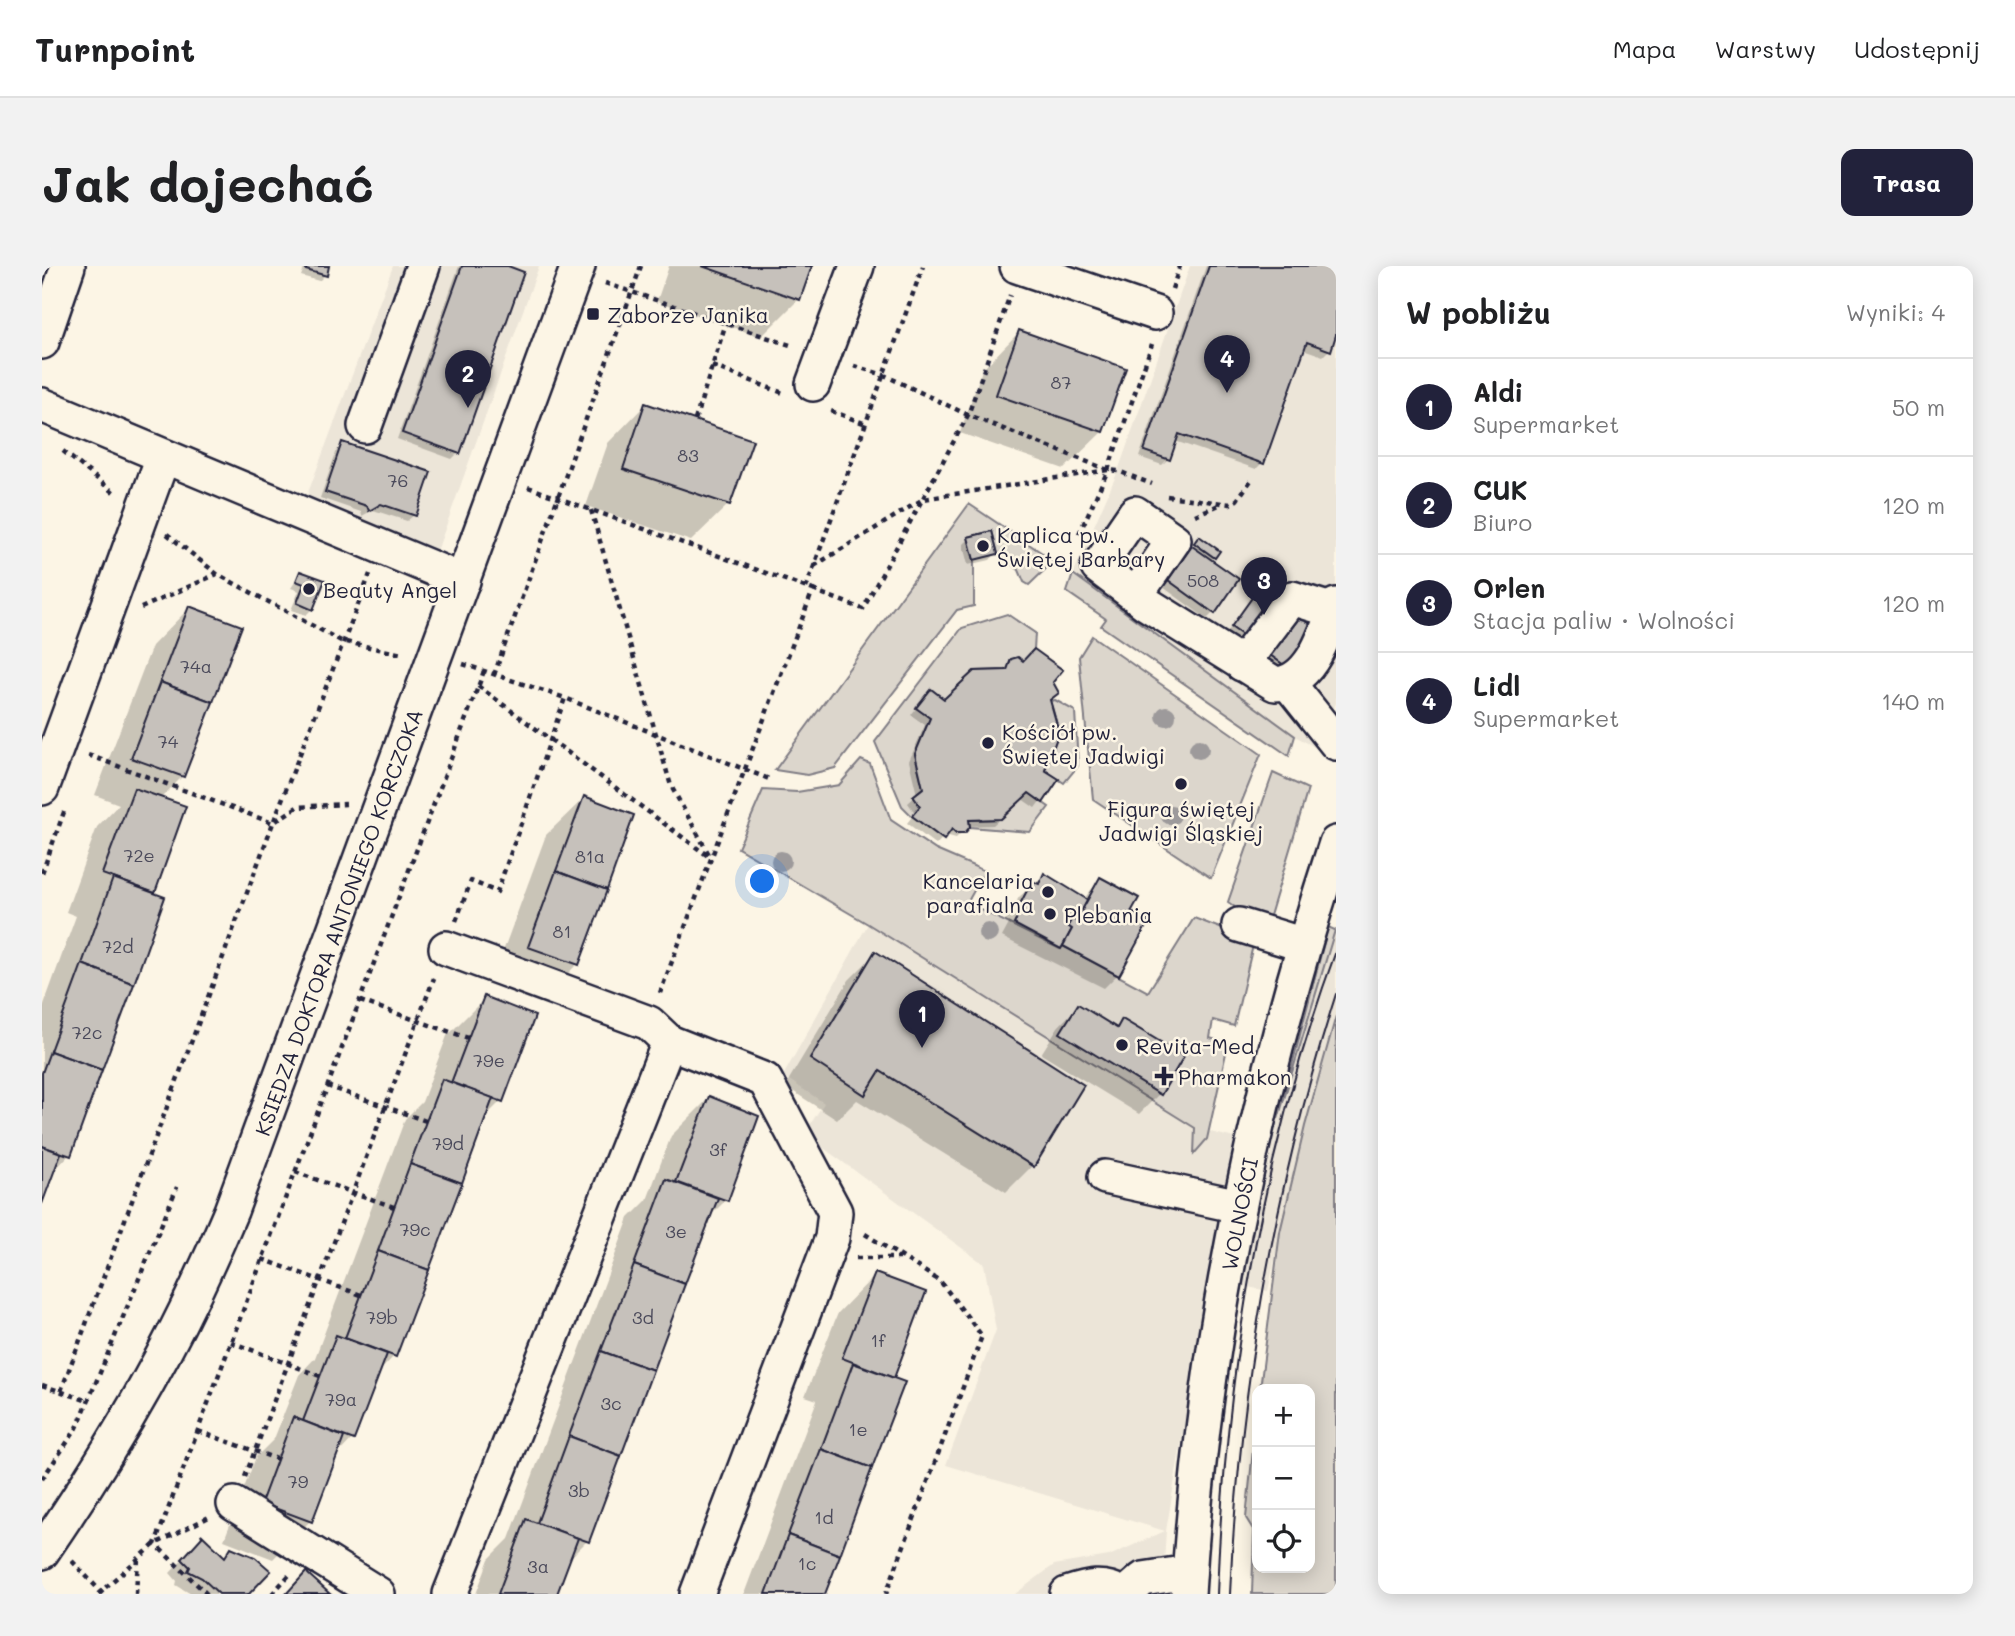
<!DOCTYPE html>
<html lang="pl">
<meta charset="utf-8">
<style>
body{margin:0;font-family:Mali,sans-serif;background:#f2f2f2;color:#202124}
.controls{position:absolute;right:21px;bottom:21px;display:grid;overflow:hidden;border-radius:14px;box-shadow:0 4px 18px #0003}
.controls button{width:63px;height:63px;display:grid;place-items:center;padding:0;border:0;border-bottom:2px solid #e0e0e0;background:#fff;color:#202124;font:35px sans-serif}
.you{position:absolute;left:721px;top:616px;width:24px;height:24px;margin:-18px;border:5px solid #fff;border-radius:50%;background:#1a73e8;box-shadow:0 0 0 10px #1a73e833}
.badge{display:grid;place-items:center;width:46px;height:46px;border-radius:50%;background:#22223b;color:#fff;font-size:23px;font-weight:700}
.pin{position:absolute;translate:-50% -58px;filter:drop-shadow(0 2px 4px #0008)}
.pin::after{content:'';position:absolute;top:37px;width:24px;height:21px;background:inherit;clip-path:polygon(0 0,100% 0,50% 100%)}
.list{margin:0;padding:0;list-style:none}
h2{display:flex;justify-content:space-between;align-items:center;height:91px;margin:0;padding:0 28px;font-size:30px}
h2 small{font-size:23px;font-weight:400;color:#757577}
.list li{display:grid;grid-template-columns:46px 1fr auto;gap:21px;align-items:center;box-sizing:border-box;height:98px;padding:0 28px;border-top:2px solid #e0e0e0}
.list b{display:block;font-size:26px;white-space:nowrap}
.list p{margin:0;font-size:23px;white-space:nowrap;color:#757577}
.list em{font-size:23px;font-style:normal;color:#757577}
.icon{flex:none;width:38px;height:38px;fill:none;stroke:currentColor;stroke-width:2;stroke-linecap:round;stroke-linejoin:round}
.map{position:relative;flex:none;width:1294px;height:1328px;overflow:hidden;border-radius:14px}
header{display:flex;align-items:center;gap:42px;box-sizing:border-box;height:98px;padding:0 35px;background:#fff;border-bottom:2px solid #e0e0e0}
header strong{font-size:33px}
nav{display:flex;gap:38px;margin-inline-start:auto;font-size:24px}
.intro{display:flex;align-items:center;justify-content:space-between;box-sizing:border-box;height:168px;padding:0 42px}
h1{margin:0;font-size:49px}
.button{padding:18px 32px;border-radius:14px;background:#22223b;color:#fff;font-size:24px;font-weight:700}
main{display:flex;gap:42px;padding:0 42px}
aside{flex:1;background:#fff;border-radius:14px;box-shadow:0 4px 18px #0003}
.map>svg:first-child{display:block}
.built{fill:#ece5d8}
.green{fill:#dcd6cc;stroke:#7f7c84;stroke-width:2}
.shadow{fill:#0003}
.building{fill:#c6c1bb;stroke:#22223b;stroke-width:2}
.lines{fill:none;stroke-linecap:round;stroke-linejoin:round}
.minor-casing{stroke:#22223b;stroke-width:38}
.path{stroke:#22223b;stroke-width:4.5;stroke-dasharray:5 5;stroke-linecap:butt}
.minor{stroke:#fcf5e5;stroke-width:33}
.tram{stroke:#22223b;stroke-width:2}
.tree{fill:#9d9a9b}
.poi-dot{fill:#22223b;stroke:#fcf5e5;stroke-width:2.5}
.labels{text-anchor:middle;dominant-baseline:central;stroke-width:5;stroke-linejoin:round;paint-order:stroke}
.number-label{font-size:18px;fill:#4b4a5b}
.poi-label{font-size:21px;fill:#22223b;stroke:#fcf5e5;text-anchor:start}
.street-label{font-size:21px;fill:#22223b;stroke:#fcf5e5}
</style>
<header>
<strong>Turnpoint</strong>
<nav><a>Mapa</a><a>Warstwy</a><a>Udostępnij</a></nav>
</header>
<div class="intro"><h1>Jak dojechać</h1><a class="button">Trasa</a></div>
<main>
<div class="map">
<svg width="1294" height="1328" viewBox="0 0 1294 1328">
<rect width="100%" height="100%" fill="#fcf5e5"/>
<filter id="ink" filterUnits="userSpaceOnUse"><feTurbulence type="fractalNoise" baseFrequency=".0143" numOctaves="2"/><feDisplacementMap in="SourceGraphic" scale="14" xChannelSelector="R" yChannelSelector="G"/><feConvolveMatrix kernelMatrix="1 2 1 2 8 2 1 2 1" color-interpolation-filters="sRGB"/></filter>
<g filter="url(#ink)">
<g class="built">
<path d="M351 0H497L394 288 261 240Z"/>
<path d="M1148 0H1294V437L1276 483 1253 470 1031 308 1076 205Z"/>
<path d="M826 658 1153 862 1192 872 1124 1265 1120 1328H973L1012 1299 1067 1290 1123 1265 904 1199 954 1064 942 998 762 868 782 837 741 810Z"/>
<path d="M1294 662V750L1252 904 1226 1025 1201 1020 1236 853Z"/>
</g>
<g class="green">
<path d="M927 238 1012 295 987 319 982 316 977 304 956 288 950 265 926 271 932 294V340L915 344 793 502 765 509 733 504Z"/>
<path d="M1031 308 1253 470 1247 490 1059 360 1064 353 1025 326Z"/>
<path d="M965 348 993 367 992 383 981 395 976 391 969 393 965 404 932 405 902 433 888 424 874 441 888 452 873 488 881 522 871 530 878 540 870 550 860 540 833 476 920 362Z"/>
<path d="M1050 370 1219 488 1169 612 1051 533 1037 391Z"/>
<path d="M1013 434 1033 445 1036 500 1022 517 1003 504 1017 466 1008 435Z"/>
<path d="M819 494 828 498 849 554 894 584 943 605 925 637 1018 683 1021 680 1106 726 1152 652 1212 675 1192 760 1171 754 1168 772 1186 778 1165 873 1152 888 1153 862 826 658 696 582 721 524 755 526 797 519Z"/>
<path d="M1231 507 1266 523 1227 653 1201 647 1186 636Z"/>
<path d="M987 527 1007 541 988 566 928 561 927 554 959 553Z"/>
<path d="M1286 661 1293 664 1236 853Z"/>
<path d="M1294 750V1328H1210L1212 1265 1204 1252 1215 1145V1302H1268V1123H1218L1238 966 1263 860Z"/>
</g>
<g class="shadow">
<path d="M263 0H283V9L277 15 259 10Z"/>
<path d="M417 0H461L416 187 410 193 355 173Z"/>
<path d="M627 0H769L757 33 719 71 615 35Z"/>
<path d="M1164 0H1294L1287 84 1281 90 1261 83 1220 197 1214 203 1133 175 1126 193 1120 199 1097 191Z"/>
<path d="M977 66 1060 166 1022 203 918 167 940 104Z"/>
<path d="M603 139 687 238 649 275 544 240 566 177Z"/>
<path d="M301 178 372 249 365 255 331 244 320 250 319 246 278 232 295 184Z"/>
<path d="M927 273 954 287 948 294 926 299 921 279Z"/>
<path d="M1158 273 1172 291 1168 295 1171 347 1165 353 1121 321Z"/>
<path d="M259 307 270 343 264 349 249 344 257 325 249 322Z"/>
<path d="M1211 330 1274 365 1241 409 1184 368Z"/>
<path d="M147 342 141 510 118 533 142 542 111 628 27 889 10 907 0 933V744L34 650 24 646 55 561 77 538 53 529 110 380Z"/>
<path d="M970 394 1009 416 1001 505 1014 514 993 542 980 533 951 559 926 560 914 572 903 569 894 579 865 557 873 547 866 537 875 529 867 495 883 459 869 449 882 432 903 435 961 406Z"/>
<path d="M542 532 535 698 498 736 449 718 504 569Z"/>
<path d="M1003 609 1041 634 1058 613 1087 646 1075 709 1062 722 960 671 967 658 963 656 977 631Z"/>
<path d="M833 688 990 900 964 926 815 834 795 854 743 820 807 714Z"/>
<path d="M442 733 459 835 442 852 352 1090 336 1107 310 1173 293 1191 268 1255 231 1293 182 1274 214 1191 232 1173 257 1109 273 1092 363 853 380 836 405 770Z"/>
<path d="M1036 740 1073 763 1080 755 1117 828 1097 848 999 788 1016 761Z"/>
<path d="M667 832 684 934 666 952 545 1275 525 1295 513 1328H434L447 1293 467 1273 587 952 605 934 629 870Z"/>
<path d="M833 1009 882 1027 850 1113 781 1328H702L775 1134 763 1130 796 1047Z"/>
<path d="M148 1286 183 1293 205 1328H149L134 1319 135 1315 128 1307Z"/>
</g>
<g class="building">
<path d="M265 0H287L285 10 264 4Z"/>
<path d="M420 0H466L482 6 418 188 360 167Z"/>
<path d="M660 0H770L758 34Z"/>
<path d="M1167 0H1294V69L1289 85 1265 76 1222 198 1137 168 1128 194 1102 185Z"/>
<path d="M977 64 1084 102 1061 166 954 129Z"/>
<path d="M603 137 711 174 688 239 581 203Z"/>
<path d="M300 176 389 206 374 250 339 238 327 245 325 240 283 226Z"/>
<path d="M950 265 956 288 932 294 926 271Z"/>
<path d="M1157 270 1178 285 1173 292 1152 277Z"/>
<path d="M1150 280 1197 313 1173 348 1126 314Z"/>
<path d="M258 305 283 314 271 344 255 337 262 318 254 315Z"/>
<path d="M1217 322 1277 364 1249 404 1189 361Z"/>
<path d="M147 340 200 360 171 436 118 416Z"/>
<path d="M992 383 1021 404 1011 416 1017 427 1008 434 1017 466 1003 504 1017 513 1001 537 987 527 959 553 927 554 928 561 923 567H914L910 563 902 574 870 550 878 540 871 530 881 522 873 488 888 452 874 442 889 423 902 433 932 405 965 404 969 393 976 391 981 395Z"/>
<path d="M118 416 171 436 142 511 89 492Z"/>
<path d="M92 522 144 540 113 627 60 608Z"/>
<path d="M542 530 592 549 565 624 514 605Z"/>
<path d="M514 605 565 624 537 699 486 681Z"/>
<path d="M1002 607 1046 634 1034 655 1030 652 1026 660 1030 663 1019 683 972 658 979 644 976 642 990 615 997 618Z"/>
<path d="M1058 611 1097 632 1089 646 1107 655 1077 710 1021 680 1030 663 1026 660 1030 652 1034 655Z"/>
<path d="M71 612 123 631 92 718 40 698Z"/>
<path d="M833 685 1042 819 992 901 838 805 823 829 768 793Z"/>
<path d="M40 698 92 718 60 804 8 785Z"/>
<path d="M442 730 493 750 461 836 409 817Z"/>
<path d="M1036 738 1075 762 1080 753 1142 790 1119 829 1018 767Z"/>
<path d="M8 785 60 804 29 890 0 880V807Z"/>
<path d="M400 813 451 832 420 917 368 898Z"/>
<path d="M667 830 717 850 686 935 634 916Z"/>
<path d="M0 880 19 887 0 938Z"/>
<path d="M368 898 420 917 387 1004 336 985Z"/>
<path d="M624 913 676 932 643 1018 592 999Z"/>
<path d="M336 985 387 1004 354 1091 303 1072Z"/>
<path d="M592 999 643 1018 611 1104 559 1085Z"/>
<path d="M833 1007 884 1026 852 1112 800 1092Z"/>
<path d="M294 1069 345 1088 312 1174 261 1155Z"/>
<path d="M559 1085 611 1104 579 1190 527 1170Z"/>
<path d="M811 1097 863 1116 830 1202 779 1183Z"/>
<path d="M251 1151 302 1171 270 1256 219 1237Z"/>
<path d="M527 1170 579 1190 547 1276 495 1257Z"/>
<path d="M779 1183 830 1202 798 1289 746 1269Z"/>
<path d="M484 1253 536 1272 515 1328H456Z"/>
<path d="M159 1268 183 1291 189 1281 213 1291 229 1305 207 1328H177L160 1312 146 1305 148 1301 140 1293 160 1271Z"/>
<path d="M746 1269 798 1289 783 1328H724Z"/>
<path d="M265 1305 266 1308 288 1328H244Z"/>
</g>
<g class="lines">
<g class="minor-casing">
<g id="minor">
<path d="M975 0 1113 47"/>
<path d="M0 76 26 0"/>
<path d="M771 118 815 0"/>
<path d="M0 139 421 315"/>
<path d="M323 160 381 0"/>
<path d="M1094 329 1132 274 1093 247 1056 301 1105 338 1233 418C1269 417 1283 368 1294 339"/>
<path d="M1200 398 1250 332 1292 345"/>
<path d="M1247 418 1294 477"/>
<path d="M0 522 121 191"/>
<path d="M1197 659 1262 679"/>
<path d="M404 682 607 757 627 776 408 1328"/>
<path d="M627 776 723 814 793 946 790 972 655 1328"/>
<path d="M1063 911 1197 940"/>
<path d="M192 1238 336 1328"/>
<path d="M0 1286C76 1175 137 1070 189 945L536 0"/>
<path d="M1025 1328C1046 1321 1061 1317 1080 1328"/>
<path d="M1084 1328 1101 1313 1147 1306"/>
<path d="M1146 1328C1161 1073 1215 819 1294 577"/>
</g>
</g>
<g class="path">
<path d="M563 17 751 80"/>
<path d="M1130 23 1138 0"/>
<path d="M670 100 741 127"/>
<path d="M812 100 842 109 926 149 1066 204"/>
<path d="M789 145 824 158"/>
<path d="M653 154 684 57"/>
<path d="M21 185 74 228"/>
<path d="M486 221 771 324 618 727"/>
<path d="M1125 230 1188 238 1195 234 1210 213"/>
<path d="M549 244 629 520 669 592"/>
<path d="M1153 249 1177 239"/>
<path d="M125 268 175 308 299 375 360 388"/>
<path d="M1037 268 1066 204 1110 78"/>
<path d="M772 300 881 233 1066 204 1076 205 1110 218"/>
<path d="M764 322 881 0"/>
<path d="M771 324 821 343 926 149 968 29"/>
<path d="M99 342 175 308"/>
<path d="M421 398 523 432"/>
<path d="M452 409 599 0"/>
<path d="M436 420 666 590"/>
<path d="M46 489 231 557 328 308"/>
<path d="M0 607 22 546"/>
<path d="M414 655 429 615 455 626 523 432 727 513"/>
<path d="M318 735 426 772"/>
<path d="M285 820 384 855"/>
<path d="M253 906 352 941"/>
<path d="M823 968 898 1015 940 1070 844 1328"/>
<path d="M814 992H858"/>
<path d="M220 993 319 1029"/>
<path d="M189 1076 278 1110"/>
<path d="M0 1119 46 1135"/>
<path d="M19 1125 231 557 255 541 304 538"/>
<path d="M156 1165 235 1193"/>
<path d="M203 1211 392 712"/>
<path d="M0 1213 35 1162 135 921"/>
<path d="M30 1295 61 1328"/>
<path d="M56 1328 113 1278 167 1251"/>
<path d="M94 1328 96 1292"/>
<path d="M165 1328 113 1278 442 405"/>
<path d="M230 1328 248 1308"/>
</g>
<use href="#minor" class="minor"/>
<g class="tram">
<path d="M1175 1328C1183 1111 1219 889 1294 685"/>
<path d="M1188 1328C1197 1124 1232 923 1294 728"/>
</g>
</g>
<g class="tree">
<circle cx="1124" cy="450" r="10"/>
<circle cx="1157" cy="483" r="10"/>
<circle cx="1129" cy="549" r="10"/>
<circle cx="739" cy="595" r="10"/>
<circle cx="946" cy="667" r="10"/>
</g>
</g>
<g class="poi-dot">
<rect x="544" y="41" width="14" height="14" rx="3.5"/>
<circle cx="941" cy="280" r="7"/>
<circle cx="267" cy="323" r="7"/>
<circle cx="946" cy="477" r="7"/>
<circle cx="1139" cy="518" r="7"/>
<circle cx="1006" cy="626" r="7"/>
<circle cx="1008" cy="648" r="7"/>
<circle cx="1080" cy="779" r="7"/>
<path d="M1118.5 799.5h7v7h7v7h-7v7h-7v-7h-7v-7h7z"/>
</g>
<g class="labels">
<g class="number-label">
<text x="1019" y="116">87</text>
<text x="646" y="189">83</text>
<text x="356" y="214">76</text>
<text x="1161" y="314">508</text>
<text x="154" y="400">74a</text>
<text x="126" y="475">74</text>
<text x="97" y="589">72e</text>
<text x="548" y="590">81a</text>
<text x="520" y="665">81</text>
<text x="76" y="680">72d</text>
<text x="45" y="766">72c</text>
<text x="447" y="794">79e</text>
<text x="406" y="877">79d</text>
<text x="676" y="883">3f</text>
<text x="373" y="963">79c</text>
<text x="634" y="965">3e</text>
<text x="340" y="1051">79b</text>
<text x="601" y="1051">3d</text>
<text x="836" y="1074">1f</text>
<text x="299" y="1133">79a</text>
<text x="569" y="1137">3c</text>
<text x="816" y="1163">1e</text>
<text x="256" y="1215">79</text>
<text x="537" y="1224">3b</text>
<text x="782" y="1251">1d</text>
<text x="765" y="1297">1c</text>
<text x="496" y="1300">3a</text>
</g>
<g class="poi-label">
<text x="565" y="48">Zaborze Janika</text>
<text x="955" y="268">Kaplica pw.<tspan x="955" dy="24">Świętej Barbary</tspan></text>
<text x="281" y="323">Beauty Angel</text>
<text x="960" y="465">Kościół pw.<tspan x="960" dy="24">Świętej Jadwigi</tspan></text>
<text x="1139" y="542" text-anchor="middle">Figura świętej<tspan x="1139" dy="24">Jadwigi Śląskiej</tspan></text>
<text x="992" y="614" text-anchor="end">Kancelaria<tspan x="992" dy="24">parafialna</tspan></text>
<text x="1022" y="648">Plebania</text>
<text x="1094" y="779">Revita-Med</text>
<text x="1136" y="810">Pharmakon</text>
</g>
<g class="street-label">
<text transform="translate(296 656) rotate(-70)">KSIĘDZA DOKTORA ANTONIEGO KORCZOKA</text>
<text transform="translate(1197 948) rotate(-79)">WOLNOŚCI</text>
</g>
</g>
</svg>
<div class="controls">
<button>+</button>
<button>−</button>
<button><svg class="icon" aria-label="locate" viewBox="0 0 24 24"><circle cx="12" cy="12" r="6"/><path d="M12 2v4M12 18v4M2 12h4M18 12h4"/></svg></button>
</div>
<div class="you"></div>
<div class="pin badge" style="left:880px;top:782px">1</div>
<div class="pin badge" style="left:426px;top:142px">2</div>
<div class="pin badge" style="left:1222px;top:349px">3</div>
<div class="pin badge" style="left:1185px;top:127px">4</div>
</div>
<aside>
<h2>W pobliżu<small>Wyniki: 4</small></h2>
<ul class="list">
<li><span class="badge">1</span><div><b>Aldi</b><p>Supermarket</p></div><em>50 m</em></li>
<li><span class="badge">2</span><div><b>CUK</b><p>Biuro</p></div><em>120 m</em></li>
<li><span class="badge">3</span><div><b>Orlen</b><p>Stacja paliw · Wolności</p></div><em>120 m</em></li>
<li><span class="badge">4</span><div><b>Lidl</b><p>Supermarket</p></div><em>140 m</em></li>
</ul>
</aside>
</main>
